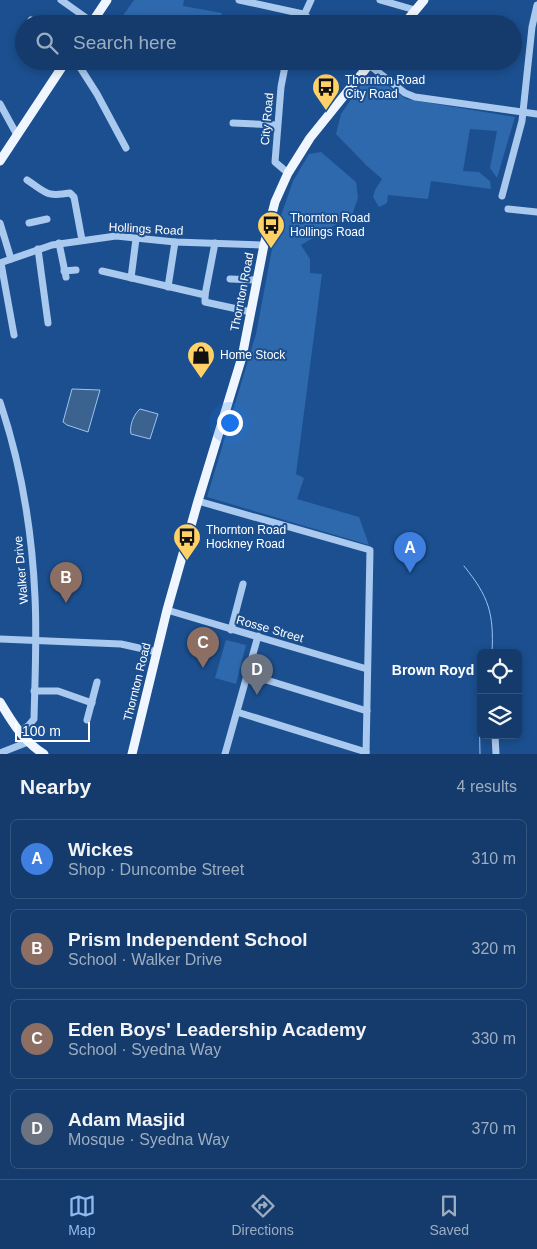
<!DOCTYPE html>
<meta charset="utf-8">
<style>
body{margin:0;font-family:Arial,sans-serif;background:#1d4271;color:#f1f3f6}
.controls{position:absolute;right:15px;bottom:15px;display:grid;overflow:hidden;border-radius:8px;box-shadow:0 2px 8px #0003}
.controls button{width:45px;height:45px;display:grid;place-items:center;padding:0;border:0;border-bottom:1px solid #33557e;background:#143b6b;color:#f1f3f6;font:25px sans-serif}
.scale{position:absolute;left:15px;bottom:12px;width:75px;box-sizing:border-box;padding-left:5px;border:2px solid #fff;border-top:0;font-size:14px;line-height:18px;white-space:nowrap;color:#fff;-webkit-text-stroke:4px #1b4f8f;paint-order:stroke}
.you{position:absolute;left:229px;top:422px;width:18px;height:18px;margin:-12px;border:4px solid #fff;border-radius:50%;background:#1a73e8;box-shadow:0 0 0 8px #1a73e833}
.badge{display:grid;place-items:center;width:32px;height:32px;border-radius:50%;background:#90b9f0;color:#fff;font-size:16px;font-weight:700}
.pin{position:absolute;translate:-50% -41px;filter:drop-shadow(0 1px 2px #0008)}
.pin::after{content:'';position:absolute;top:26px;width:18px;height:15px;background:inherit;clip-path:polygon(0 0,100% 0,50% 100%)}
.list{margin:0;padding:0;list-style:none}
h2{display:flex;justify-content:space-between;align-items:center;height:65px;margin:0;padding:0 20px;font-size:21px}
h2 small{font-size:16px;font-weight:400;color:#9dadc1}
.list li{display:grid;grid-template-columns:32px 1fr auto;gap:15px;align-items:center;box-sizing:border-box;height:80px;margin:0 10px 10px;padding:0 10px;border:1px solid #33557e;border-radius:8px}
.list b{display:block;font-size:19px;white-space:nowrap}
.list p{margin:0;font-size:16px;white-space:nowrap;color:#9dadc1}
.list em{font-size:16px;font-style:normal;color:#9dadc1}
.icon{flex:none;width:28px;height:28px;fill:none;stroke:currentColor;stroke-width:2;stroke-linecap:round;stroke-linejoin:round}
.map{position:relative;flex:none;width:537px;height:754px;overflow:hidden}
.search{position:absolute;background:#143b6b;box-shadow:0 2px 8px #0003;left:15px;right:15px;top:15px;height:55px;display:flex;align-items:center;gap:12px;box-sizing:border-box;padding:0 18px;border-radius:28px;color:#9dadc1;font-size:19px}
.sheet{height:425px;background:#143b6b}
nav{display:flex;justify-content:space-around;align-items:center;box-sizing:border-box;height:70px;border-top:1px solid #33557e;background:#143b6b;font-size:14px;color:#9dadc1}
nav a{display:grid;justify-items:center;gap:2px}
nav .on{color:#90b9f0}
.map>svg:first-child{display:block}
.green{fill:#2e69ad}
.water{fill:#3c6290;stroke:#9cc4f0}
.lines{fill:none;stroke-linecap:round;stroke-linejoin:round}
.stream{stroke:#9cc4f0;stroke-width:1}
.minor{stroke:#a9c9ee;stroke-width:7}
.major{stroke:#f0f6ff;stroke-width:9}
.labels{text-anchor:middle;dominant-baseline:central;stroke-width:4;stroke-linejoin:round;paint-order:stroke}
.poi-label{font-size:12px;fill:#fff;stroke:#1b4f8f;text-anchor:start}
.street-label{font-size:12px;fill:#fff;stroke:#1b4f8f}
.neighbourhood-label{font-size:14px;font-weight:bold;fill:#fff;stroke:#1b4f8f}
</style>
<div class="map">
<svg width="537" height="754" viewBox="0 0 537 754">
<rect width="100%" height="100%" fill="#1b4f8f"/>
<g class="green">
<path d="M134 0H184L183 6 222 13 220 24H117Z"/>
<path d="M367 76 376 77 406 99 515 117 497 178 490 168 497 131 470 129 463 171 479 172 490 181 491 189 431 181 428 199 388 195 387 203 379 207 373 197 375 190 382 179 367 166 336 134 341 114Z"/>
<path d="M321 152 356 182 358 198 352 215 301 245 310 259V273L322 274 296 474 304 478 297 499 359 517 369 545 207 497 256 334 275 233 293 181 309 154Z"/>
<path d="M226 640 246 645 236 684 215 678Z"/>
</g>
<g class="water">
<path d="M72 389 100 390 88 432 67 425 63 422Z"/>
<path d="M140 409 158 414 150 439 131 434C129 426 134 414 140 409Z"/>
</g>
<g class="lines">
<g class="stream">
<path d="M444 67 445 61"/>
<path d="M464 566C489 597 494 613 492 653"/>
<path d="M480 754 479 701 481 697"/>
</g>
<g class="minor">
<path d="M61 0 92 22"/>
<path d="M239 0 303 14 317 24"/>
<path d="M380 0 415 10"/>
<path d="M31 20 37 24"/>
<path d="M300 24 311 0"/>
<path d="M76 61 97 94 126 148"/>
<path d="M286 61 281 87 275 162 288 173"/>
<path d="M364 61 405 93 415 97 537 114"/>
<path d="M0 104 17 135"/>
<path d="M233 123 277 125"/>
<path d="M27 180C47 193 46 197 70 193L74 197 82 240"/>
<path d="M502 196 522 121 532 27 537 5"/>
<path d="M508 209 537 212"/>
<path d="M0 223 11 259"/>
<path d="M29 223 47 219"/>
<path d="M59 243 66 277"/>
<path d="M38 249 48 323"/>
<path d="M0 263 52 245 116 236 175 242 264 245"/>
<path d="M1 263 14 335"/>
<path d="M64 271 76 270"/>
<path d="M102 271 205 295V302L251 312"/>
<path d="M131 278 136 239"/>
<path d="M230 279 257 280"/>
<path d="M168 287 175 242"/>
<path d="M205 295 215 243"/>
<path d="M0 402C21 464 32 531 35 597 37 637 35 678 34 719L29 725 20 732"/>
<path d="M198 501 370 550 366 754"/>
<path d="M167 610 367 669"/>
<path d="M231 630 243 584"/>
<path d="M0 639 121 644 157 652"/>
<path d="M247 674 367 711"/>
<path d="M34 691H58L92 703"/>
<path d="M237 712 366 752"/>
<path d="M87 720 97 682"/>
<path d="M495 735 496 754"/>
<path d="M0 753 28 742"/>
<path d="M225 754 258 636"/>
</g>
<g class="major">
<path d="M91 24 107 0"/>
<path d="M404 24 424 0"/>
<path d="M0 161 66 61"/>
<path d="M0 702C12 722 24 742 44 754"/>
<path d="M132 754 167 610 198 501 242 357 264 245 275 202 288 173 310 138 372 61"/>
</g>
</g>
<defs>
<g id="bus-pin" transform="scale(1.4375)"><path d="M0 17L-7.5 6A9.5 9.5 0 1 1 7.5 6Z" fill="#ffd166" stroke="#1b4f8f"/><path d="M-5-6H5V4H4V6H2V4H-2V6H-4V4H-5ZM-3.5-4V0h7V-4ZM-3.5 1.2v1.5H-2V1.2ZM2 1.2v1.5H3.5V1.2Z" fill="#111"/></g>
<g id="shop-pin" transform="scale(1.4375)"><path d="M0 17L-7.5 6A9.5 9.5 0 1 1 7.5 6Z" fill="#ffd166" stroke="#1b4f8f"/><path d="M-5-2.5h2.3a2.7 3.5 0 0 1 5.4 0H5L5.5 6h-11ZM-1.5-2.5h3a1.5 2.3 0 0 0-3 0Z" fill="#111"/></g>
</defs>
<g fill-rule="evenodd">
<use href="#bus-pin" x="326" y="87"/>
<use href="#bus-pin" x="271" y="225"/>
<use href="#shop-pin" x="201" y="355"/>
<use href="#bus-pin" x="187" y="537"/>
</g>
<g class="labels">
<g class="poi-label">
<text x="345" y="80">Thornton Road<tspan x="345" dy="14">City Road</tspan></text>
<text x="290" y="218">Thornton Road<tspan x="290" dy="14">Hollings Road</tspan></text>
<text x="220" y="355">Home Stock</text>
<text x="206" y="530">Thornton Road<tspan x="206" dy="14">Hockney Road</tspan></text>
</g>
<g class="street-label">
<text transform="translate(267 119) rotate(-85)">City Road</text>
<text transform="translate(146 229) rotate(3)">Hollings Road</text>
<text transform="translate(242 292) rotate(-79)">Thornton Road</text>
<text transform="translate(21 570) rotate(-95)">Walker Drive</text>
<text transform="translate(270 629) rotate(16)">Rosse Street</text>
<text transform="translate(137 682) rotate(-76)">Thornton Road</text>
</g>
<g class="neighbourhood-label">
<text x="433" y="670">Brown Royd</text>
</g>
</g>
</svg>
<div class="controls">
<button><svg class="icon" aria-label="locate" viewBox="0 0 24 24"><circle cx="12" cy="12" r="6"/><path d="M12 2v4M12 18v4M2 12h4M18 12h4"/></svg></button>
<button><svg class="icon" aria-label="layers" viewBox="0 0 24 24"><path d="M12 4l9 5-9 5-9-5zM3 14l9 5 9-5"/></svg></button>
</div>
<div class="scale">100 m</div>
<div class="you"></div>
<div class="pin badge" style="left:410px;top:573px;background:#3f7fe0">A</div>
<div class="pin badge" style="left:66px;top:603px;background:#8d6e63">B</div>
<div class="pin badge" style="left:203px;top:668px;background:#8d6e63">C</div>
<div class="pin badge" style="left:257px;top:695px;background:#6b7280">D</div>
<div class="search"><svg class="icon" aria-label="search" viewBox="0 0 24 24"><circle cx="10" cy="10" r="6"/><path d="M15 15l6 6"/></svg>Search here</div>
</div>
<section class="sheet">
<h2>Nearby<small>4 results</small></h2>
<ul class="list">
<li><span class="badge" style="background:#3f7fe0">A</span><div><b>Wickes</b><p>Shop · Duncombe Street</p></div><em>310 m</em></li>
<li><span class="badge" style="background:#8d6e63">B</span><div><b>Prism Independent School</b><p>School · Walker Drive</p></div><em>320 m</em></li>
<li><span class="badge" style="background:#8d6e63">C</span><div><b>Eden Boys' Leadership Academy</b><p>School · Syedna Way</p></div><em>330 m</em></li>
<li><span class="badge" style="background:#6b7280">D</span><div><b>Adam Masjid</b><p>Mosque · Syedna Way</p></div><em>370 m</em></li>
</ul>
</section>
<nav>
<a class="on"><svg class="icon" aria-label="map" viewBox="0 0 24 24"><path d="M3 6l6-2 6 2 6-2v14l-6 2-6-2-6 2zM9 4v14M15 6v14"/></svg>Map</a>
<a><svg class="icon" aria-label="directions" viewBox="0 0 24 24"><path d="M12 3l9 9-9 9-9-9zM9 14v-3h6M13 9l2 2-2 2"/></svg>Directions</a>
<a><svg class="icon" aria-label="saved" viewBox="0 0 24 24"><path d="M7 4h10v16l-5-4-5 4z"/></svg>Saved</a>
</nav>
